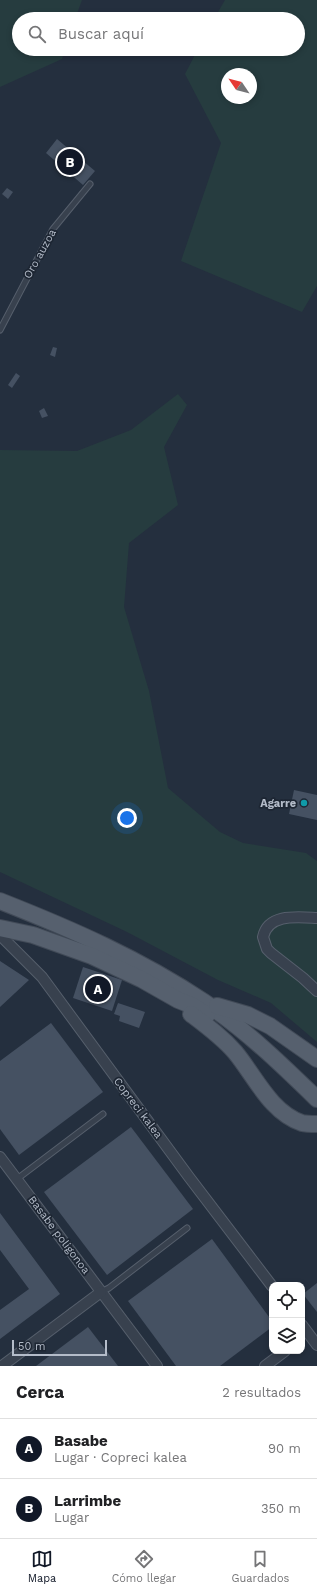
<!DOCTYPE html>
<html lang="es">
<meta charset="utf-8">
<style>
body{margin:0;font-family:"Work Sans",sans-serif;background:#f6f6f6;color:#202124}
.controls{position:absolute;right:12px;bottom:12px;display:grid;overflow:hidden;border-radius:8px;box-shadow:0 2px 6px #0003}
.controls button{width:36px;height:36px;display:grid;place-items:center;padding:0;border:0;border-bottom:1px solid #e0e0e0;background:#fff;color:#202124;font:20px sans-serif}
.compass{position:absolute;left:221px;top:68px;width:36px;height:36px;border-radius:50%;background:#fff;box-shadow:0 2px 6px #0003;rotate:305deg}
.scale{position:absolute;left:12px;bottom:10px;width:95px;box-sizing:border-box;padding-left:4px;border:2px solid #b4bcc9;border-top:0;font-size:11px;line-height:14px;white-space:nowrap;color:#b4bcc9;-webkit-text-stroke:3px #1d2633;paint-order:stroke}
.you{position:absolute;left:127px;top:818px;width:14px;height:14px;margin:-10px;border:3px solid #fff;border-radius:50%;background:#1a73e8;box-shadow:0 0 0 6px #1a73e833}
.badge{display:grid;place-items:center;width:26px;height:26px;border-radius:50%;background:#111827;color:#fff;font-size:13px;font-weight:700}
.pin{position:absolute;translate:-50% -50%;border:2px solid #fff;box-shadow:0 1px 4px #0006}
.list{margin:0;padding:0;list-style:none}
h2{display:flex;justify-content:space-between;align-items:center;height:52px;margin:0;padding:0 16px;font-size:17px}
h2 small{font-size:13px;font-weight:400;color:#757577}
.list li{display:grid;grid-template-columns:26px 1fr auto;gap:12px;align-items:center;box-sizing:border-box;height:60px;padding:0 16px;border-top:1px solid #e0e0e0}
.list b{display:block;font-size:15px;white-space:nowrap}
.list p{margin:0;font-size:13px;white-space:nowrap;color:#757577}
.list em{font-size:13px;font-style:normal;color:#757577}
.icon{flex:none;width:22px;height:22px;fill:none;stroke:currentColor;stroke-width:2;stroke-linecap:round;stroke-linejoin:round}
.map{position:relative;flex:none;width:317px;height:1366px;overflow:hidden}
.search{position:absolute;background:#fff;box-shadow:0 2px 6px #0003;left:12px;right:12px;top:12px;height:44px;display:flex;align-items:center;gap:10px;box-sizing:border-box;padding:0 14px;border-radius:22px;color:#757577;font-size:15px}
.sheet{height:172px;background:#fff}
nav{display:flex;justify-content:space-around;align-items:center;box-sizing:border-box;height:56px;border-top:1px solid #e0e0e0;background:#fff;font-size:11px;color:#757577}
nav a{display:grid;justify-items:center;gap:2px}
nav .on{color:#111827}
.map>svg:first-child{display:block}
.green{fill:#263c3f;fill-rule:evenodd}
.building{fill:#455162}
.lines{fill:none;stroke-linecap:round;stroke-linejoin:round}
.lane-casing{stroke:#565f6c;stroke-width:7}
.street-casing{stroke:#565f6c;stroke-width:12}
.primary-casing{stroke:#414a57;stroke-width:18}
.lane{stroke:#38414e;stroke-width:5}
.street{stroke:#38414e;stroke-width:10}
.primary{stroke:#56606e;stroke-width:16}
.culture-dot{fill:#0f9aa8;stroke:#1d2633;stroke-width:1.5}
.labels{text-anchor:middle;dominant-baseline:central;stroke-width:3.5;stroke-linejoin:round;paint-order:stroke}
.street-label{font-size:11px;fill:#b4bcc9;stroke:#1d2633}
.poi-label{font-size:11px;font-weight:bold;fill:#b4bcc9;stroke:#1d2633;text-anchor:end}
</style>
<div class="map">
<svg width="317" height="1366" viewBox="0 0 317 1366">
<rect width="100%" height="100%" fill="#242f3e"/>
<g class="green">
<path d="M0 0H82L75 19H19V49H65L62 59 0 87Z"/>
<path d="M225 0H317V286L302 312 181 261 221 143 185 74 198 49H298V19H214ZM227 74H251V98H227Z"/>
<path d="M178 394 187 405 164 447 178 505 129 543 124 607 149 691 168 788 220 832 243 843 306 853 317 861V1042L271 1003 218 980 127 932 0 872V450L77 451 131 430Z"/>
</g>
<g class="building">
<path d="M57 139 95 171 83 185 46 153Z"/>
<path d="M7 188 13 192 8 199 2 194Z"/>
<path d="M53 347 57 348 55 357 50 355Z"/>
<path d="M16 373 20 376 12 388 8 385Z"/>
<path d="M44 408 48 416 42 418 39 411Z"/>
<path d="M294 790 317 795V820L289 814Z"/>
<path d="M0 961 29 980 0 1007Z"/>
<path d="M83 967 122 980 112 1011 73 998Z"/>
<path d="M118 1003 145 1012 139 1028 119 1021 120 1016 114 1014Z"/>
<path d="M51 1023 103 1092 19 1155 0 1129V1061Z"/>
<path d="M131 1127 193 1209 107 1275 44 1192Z"/>
<path d="M0 1213 60 1294 0 1339V1310L29 1289 0 1250Z"/>
<path d="M212 1239 272 1321V1327L220 1366H176L128 1301Z"/>
<path d="M317 1283V1312L303 1294Z"/>
<path d="M88 1327 118 1366H36Z"/>
</g>
<g class="lines">
<g class="lane-casing">
<g id="lane">
<path d="M0 330 53 229 90 184"/>
<path d="M17 1179 103 1114"/>
<path d="M101 1292 109 1288 187 1228"/>
</g>
</g>
<g class="street-casing">
<g id="street">
<path d="M317 918C298 917 268 913 263 937L267 949 271 953 303 978 317 991"/>
<path d="M0 935 42 977 189 1177 272 1286"/>
<path d="M0 1157 157 1366"/>
<path d="M302 1325 317 1345"/>
<path d="M2 1366 101 1292"/>
<path d="M265 1366 285 1351"/>
</g>
</g>
<g class="primary-casing">
<g id="primary">
<path d="M0 901C71 929 140 959 204 1002 246 1030 281 1064 317 1099"/>
<path d="M0 928 33 935 92 956 141 979 178 1000 193 1006 207 1015"/>
<path d="M217 1006 248 1015 270 1026 317 1059"/>
<path d="M191 1014C207 1026 222 1037 235 1052 255 1076 270 1112 302 1123 306 1124 312 1124 317 1124"/>
</g>
</g>
<use href="#lane" class="lane"/>
<use href="#street" class="street"/>
<use href="#primary" class="primary"/>
</g>
<circle class="culture-dot" cx="304" cy="803" r="4"/>
<g class="labels">
<g class="street-label">
<text transform="translate(40 254) rotate(-61)">Oro auzoa</text>
<text transform="translate(138 1108) rotate(53)">Copreci kalea</text>
<text transform="translate(59 1235) rotate(53)">Basabe poligonoa</text>
</g>
<g class="poi-label">
<text x="296" y="803">Agarre</text>
</g>
</g>
</svg>
<div class="controls">
<button><svg class="icon" aria-label="locate" viewBox="0 0 24 24"><circle cx="12" cy="12" r="6"/><path d="M12 2v4M12 18v4M2 12h4M18 12h4"/></svg></button>
<button><svg class="icon" aria-label="layers" viewBox="0 0 24 24"><path d="M12 4l9 5-9 5-9-5zM3 14l9 5 9-5"/></svg></button>
</div>
<svg class="compass" viewBox="-18 -18 36 36"><path d="M0-13l5 13h-10z" fill="#e53935"/><path d="M0 13l5-13h-10z" fill="#757577"/></svg>
<div class="scale">50 m</div>
<div class="you"></div>
<div class="pin badge" style="left:98px;top:989px">A</div>
<div class="pin badge" style="left:70px;top:162px">B</div>
<div class="search"><svg class="icon" aria-label="search" viewBox="0 0 24 24"><circle cx="10" cy="10" r="6"/><path d="M15 15l6 6"/></svg>Buscar aquí</div>
</div>
<section class="sheet">
<h2>Cerca<small>2 resultados</small></h2>
<ul class="list">
<li><span class="badge">A</span><div><b>Basabe</b><p>Lugar · Copreci kalea</p></div><em>90 m</em></li>
<li><span class="badge">B</span><div><b>Larrimbe</b><p>Lugar</p></div><em>350 m</em></li>
</ul>
</section>
<nav>
<a class="on"><svg class="icon" aria-label="map" viewBox="0 0 24 24"><path d="M3 6l6-2 6 2 6-2v14l-6 2-6-2-6 2zM9 4v14M15 6v14"/></svg>Mapa</a>
<a><svg class="icon" aria-label="directions" viewBox="0 0 24 24"><path d="M12 3l9 9-9 9-9-9zM9 14v-3h6M13 9l2 2-2 2"/></svg>Cómo llegar</a>
<a><svg class="icon" aria-label="saved" viewBox="0 0 24 24"><path d="M7 4h10v16l-5-4-5 4z"/></svg>Guardados</a>
</nav>
